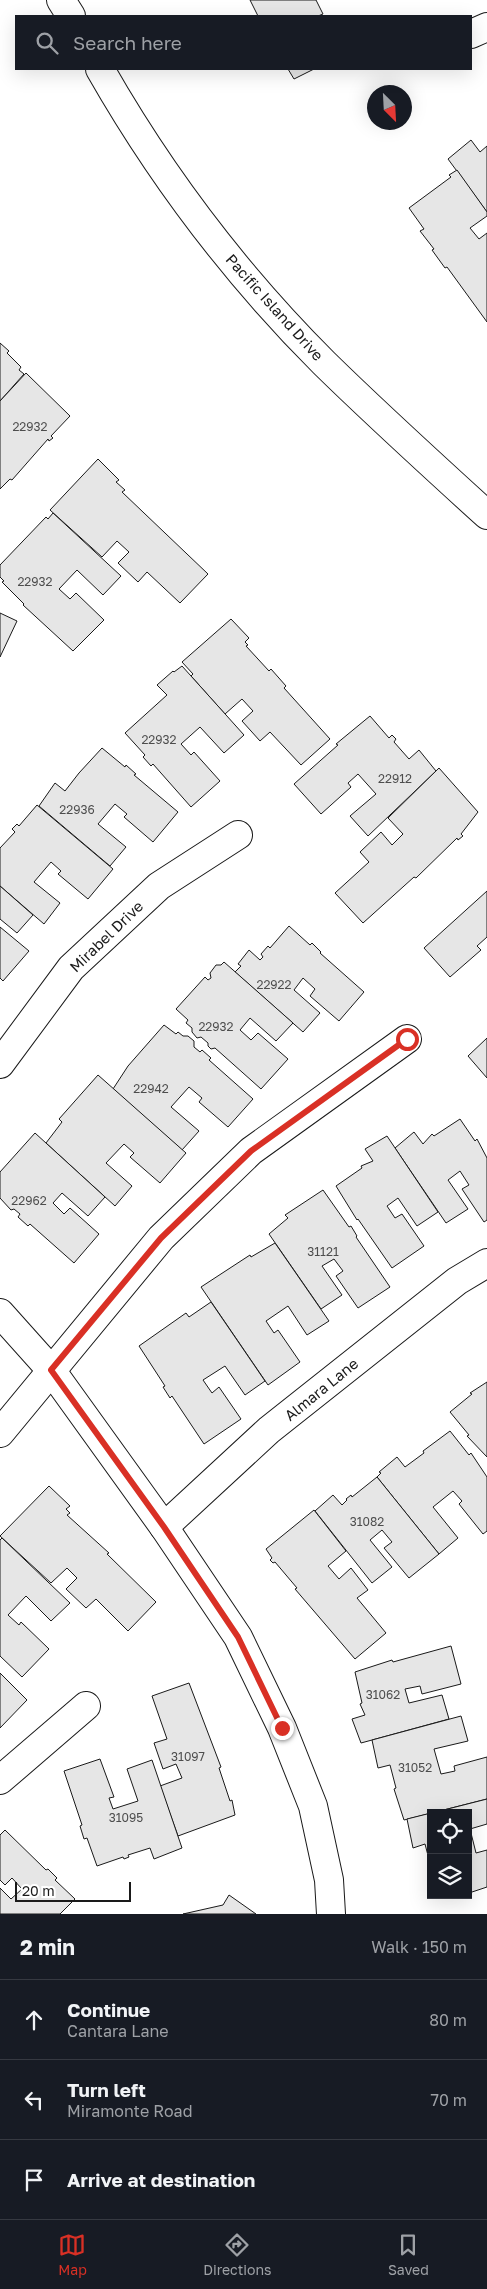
<!DOCTYPE html>
<meta charset="utf-8">
<style>
body{margin:0;font-family:"Golos Text",sans-serif;background:#242831;color:#f1f3f6}
.controls{position:absolute;right:15px;bottom:15px;display:grid;overflow:hidden;border-radius:0px;box-shadow:0 5px 20px #0002}
.controls button{width:45px;height:45px;display:grid;place-items:center;padding:0;border:0;border-bottom:1px solid #363941;background:#171b24;color:#f1f3f6;font:25px sans-serif}
.compass{position:absolute;left:367px;top:85px;width:45px;height:45px;border-radius:50%;background:#171b24;box-shadow:0 5px 20px #0002;rotate:156deg}
.scale{position:absolute;left:15px;bottom:12px;width:116px;box-sizing:border-box;padding-left:5px;border:2px solid #1a1a1a;border-top:0;font-size:14px;line-height:18px;white-space:nowrap;color:#1a1a1a;-webkit-text-stroke:4px #fff;paint-order:stroke}
.stop{position:absolute;width:15px;height:15px;margin:-11px;border:4px solid #d93025;border-radius:50%;background:#fff}
.stop.end{background:#d93025;border-color:#fff;box-shadow:0 1px 5px #0008}
.list{margin:0;padding:0;list-style:none}
h2{display:flex;justify-content:space-between;align-items:center;height:65px;margin:0;padding:0 20px;font-size:21px}
h2 small{font-size:16px;font-weight:400;color:#9ea1a6}
.list li{display:grid;grid-template-columns:32px 1fr auto;gap:15px;align-items:center;box-sizing:border-box;height:80px;padding:0 20px;border-top:1px solid #363941}
.list b{display:block;font-size:19px;white-space:nowrap}
.list p{margin:0;font-size:16px;white-space:nowrap;color:#9ea1a6}
.list em{font-size:16px;font-style:normal;color:#9ea1a6}
.icon{flex:none;width:28px;height:28px;fill:none;stroke:currentColor;stroke-width:2;stroke-linecap:round;stroke-linejoin:round}
.map{position:relative;flex:none;width:487px;height:1914px;overflow:hidden}
.search{position:absolute;background:#171b24;box-shadow:0 5px 20px #0002;left:15px;right:15px;top:15px;height:55px;display:flex;align-items:center;gap:12px;box-sizing:border-box;padding:0 18px;border-radius:0px;color:#9ea1a6;font-size:19px}
.sheet{height:305px;background:#171b24}
nav{display:flex;justify-content:space-around;align-items:center;box-sizing:border-box;height:70px;border-top:1px solid #363941;background:#171b24;font-size:14px;color:#9ea1a6}
nav a{display:grid;justify-items:center;gap:2px}
nav .on{color:#d93025}
.map>svg:first-child{display:block}
.building{fill:#e6e6e6;stroke:#1a1a1a}
.lines{fill:none;stroke-linecap:round;stroke-linejoin:round}
.minor-casing{stroke:#1a1a1a;stroke-width:30}
.major-casing{stroke:#1a1a1a;stroke-width:30}
.minor{stroke:#fff;stroke-width:28}
.major{stroke:#fff;stroke-width:28}
.route{stroke:#d93025;stroke-width:6}
.labels{text-anchor:middle;dominant-baseline:central;stroke-width:4;stroke-linejoin:round;paint-order:stroke}
.number-label{font-size:12px;fill:#4d4d4d}
.street-label{font-size:15px;fill:#1a1a1a;stroke:#fff}
</style>
<div class="map">
<svg width="487" height="1914" viewBox="0 0 487 1914">
<rect width="100%" height="100%" fill="#fff"/>
<g class="building">
<path d="M250 0H316L323 14 318 16H258Z"/>
<path d="M288 69H314L294 79Z"/>
<path d="M471 140 480 152 487 146V212L448 159Z"/>
<path d="M457 170 487 212V216L470 228 479 239 487 233V322L447 267 445 268 432 250 434 249 420 231 424 229 409 208 451 177 449 175Z"/>
<path d="M0 343 9 351 7 353 21 367 19 370 24 374 0 401Z"/>
<path d="M26 373 70 416 51 436 53 438 49 441 48 439 12 480 10 479 0 489V401Z"/>
<path d="M98 459 119 480 116 482 125 490 122 492 208 574 180 603 147 572 138 582 118 563 129 552 117 541 102 557 50 510Z"/>
<path d="M53 513 121 576 103 595 77 570 59 589 70 599 76 593 104 620 73 651 23 605 24 604 2 582 4 581 0 577V565L46 517 48 519Z"/>
<path d="M0 613 17 621 0 657Z"/>
<path d="M231 619 249 638 245 642 248 645 246 646 269 671 271 669 286 686 284 688 330 739 301 765 270 732 260 741 242 721 253 711 242 699 225 714 191 676 193 674 182 662Z"/>
<path d="M182 666 244 735 224 753 200 727 181 744 191 755 194 752 220 781 191 807 153 764 151 766 143 757 145 755 125 733 167 695 157 685 173 671 174 672Z"/>
<path d="M370 716 389 738 392 735 396 739 394 742 409 759 419 750 436 771 368 836 350 816 376 794 358 774 348 783 351 787 321 814 294 784 338 745 336 744Z"/>
<path d="M102 748 125 767 126 765 136 774 134 775 178 812 153 842 124 817 127 814 115 804 98 824 126 847 110 866 39 806 55 783 65 791 79 773Z"/>
<path d="M439 768 478 812 461 834 463 836 458 840 457 838 416 878 414 877 363 923 335 893 369 862 360 852 381 832 392 845 403 834 388 818Z"/>
<path d="M37 805 113 869 88 899 58 874 61 871 51 862 34 882 60 903 44 924 0 886V848L15 832 12 829 17 824 19 826Z"/>
<path d="M0 886 33 915 17 933 0 919Z"/>
<path d="M487 891V937L477 946 481 950 450 977 424 948Z"/>
<path d="M289 926 310 945 312 943 321 952 320 953 364 992 339 1021 310 996 315 989 303 978 294 990 320 1013 303 1032 235 972 241 966 238 964 249 950 260 960 263 957 261 954 268 946 270 948Z"/>
<path d="M0 927 29 951 3 981 0 978Z"/>
<path d="M224 962 293 1023 276 1041 250 1018 240 1030 251 1040 258 1033 288 1059 261 1089 215 1048 211 1049 208 1046V1043L201 1037 197 1038 192 1032V1028L186 1023 188 1020 176 1009 205 977 208 980 211 978 210 973 216 965H221Z"/>
<path d="M164 1025 176 1034 178 1032 183 1036H188L194 1041V1047L200 1052 202 1050 211 1058 209 1060 253 1099 228 1127 199 1102 202 1098 189 1087 171 1107 199 1131 182 1150 113 1089 128 1066Z"/>
<path d="M487 1038V1078L468 1056Z"/>
<path d="M98 1075 186 1153 160 1183 130 1157 134 1153 124 1144 106 1163 132 1186 115 1206 46 1143 62 1122 59 1119Z"/>
<path d="M460 1119 475 1141 477 1139 487 1158V1220L484 1222 462 1189 469 1185 460 1171 448 1180 468 1209 446 1223 395 1148 414 1132 423 1144 432 1134 434 1136Z"/>
<path d="M35 1133 105 1197 88 1216 62 1193 53 1203 64 1214 70 1208 99 1234 74 1263 30 1224 28 1226 18 1217 20 1214 14 1209 11 1210 0 1198V1172Z"/>
<path d="M387 1136 438 1212 417 1226 398 1198 387 1206 395 1218 402 1214 424 1246 392 1268 358 1219 357 1220 336 1186 362 1168 361 1166 373 1161 365 1149Z"/>
<path d="M323 1190 349 1227 351 1226 357 1236 356 1237 390 1287 358 1308 336 1276 343 1271 334 1259 322 1266 342 1295 321 1309 269 1234 288 1218 285 1215Z"/>
<path d="M275 1243 329 1321 307 1335 288 1306 266 1321 274 1333 278 1330 300 1362 268 1385 201 1287 250 1255 251 1257Z"/>
<path d="M211 1302 265 1381 245 1395 225 1366 203 1380 212 1393 219 1387 241 1419 204 1444 172 1396 170 1398 163 1387 165 1386 139 1346 186 1313 189 1317Z"/>
<path d="M487 1382V1457L467 1436 469 1435 450 1412 472 1394 470 1393Z"/>
<path d="M450 1431 469 1455 471 1453 487 1477V1531L483 1534 459 1504 462 1501 453 1491 433 1507 458 1538 439 1554 377 1477 381 1473 379 1472 397 1457 405 1467 424 1453 423 1451Z"/>
<path d="M377 1477 439 1554 409 1578 384 1548 392 1542 382 1530 370 1540 392 1567 372 1583 315 1511 333 1495 342 1505 347 1500 346 1499 351 1495 352 1497Z"/>
<path d="M49 1486 70 1506 66 1509 70 1513 67 1515 109 1553 107 1554 156 1602 128 1631 96 1599 86 1608 66 1589 77 1578 67 1568 51 1583 0 1536Z"/>
<path d="M314 1510 346 1551 328 1566 339 1579 351 1568 368 1590 357 1598 386 1633 355 1659 295 1589 297 1588 275 1562 273 1563 270 1560 272 1558 266 1549Z"/>
<path d="M2 1538 70 1603 51 1621 26 1596 8 1615 19 1625 21 1622 49 1649 22 1677 0 1656V1540Z"/>
<path d="M451 1646 461 1684 422 1694 420 1686 405 1689 409 1703 442 1695 449 1719 361 1743 352 1719 365 1715 360 1704 362 1703 355 1672 392 1660 393 1662Z"/>
<path d="M0 1673 27 1700 0 1728Z"/>
<path d="M189 1683 221 1767 219 1768 230 1801 232 1800 235 1815 178 1836 160 1786 182 1778 176 1764 163 1769 154 1743 167 1739 152 1696Z"/>
<path d="M461 1716 468 1741 434 1749 441 1774 455 1771 454 1766 487 1757V1799L404 1820 394 1789 396 1788 390 1765 378 1768 372 1740Z"/>
<path d="M100 1759 114 1797 109 1798 113 1809 138 1801 127 1769 152 1760 182 1848 154 1859 150 1848 128 1855 129 1857 124 1859 123 1857 97 1866 87 1838 84 1839 80 1826 82 1825 64 1771Z"/>
<path d="M487 1799V1824L470 1829 476 1853 487 1850V1887L469 1893 468 1813H432Z"/>
<path d="M431 1813V1867L425 1844 413 1848 407 1819Z"/>
<path d="M5 1830 46 1870 48 1869 57 1878 55 1880 75 1899 60 1914H0V1888L11 1899 22 1889 12 1878 5 1885 0 1880V1835Z"/>
<path d="M229 1895 256 1914H183L223 1905Z"/>
</g>
<g class="lines">
<g class="minor-casing">
<g id="minor">
<path d="M471 34 487 27"/>
<path d="M0 1064 71 968 159 886 238 835"/>
<path d="M0 1313 51 1370 164 1527 238 1637 282 1728 313 1806 329 1880 331 1914"/>
<path d="M0 1433 161 1238 251 1151 407 1039"/>
<path d="M164 1527 269 1430 457 1281 487 1263"/>
<path d="M0 1780 86 1706"/>
</g>
</g>
<g class="major-casing">
<g id="major">
<path d="M61 0 71 16"/>
<path d="M100 69C161 176 237 276 324 363 377 415 432 465 487 515"/>
</g>
</g>
<use href="#minor" class="minor"/>
<use href="#major" class="major"/>
</g>
<g class="lines">
<path class="route" d="M282 1728 238 1637 164 1527 51 1370 161 1238 251 1151 407 1039"/>
</g>
<g class="labels">
<g class="number-label">
<text x="30" y="426">22932</text>
<text x="35" y="581">22932</text>
<text x="159" y="739">22932</text>
<text x="395" y="778">22912</text>
<text x="77" y="809">22936</text>
<text x="274" y="984">22922</text>
<text x="216" y="1026">22932</text>
<text x="151" y="1088">22942</text>
<text x="29" y="1200">22962</text>
<text x="323" y="1251">31121</text>
<text x="367" y="1521">31082</text>
<text x="383" y="1694">31062</text>
<text x="188" y="1756">31097</text>
<text x="415" y="1767">31052</text>
<text x="126" y="1817">31095</text>
</g>
<g class="street-label">
<text transform="translate(275 307) rotate(48)">Pacific Island Drive</text>
<text transform="translate(106 936) rotate(-44)">Mirabel Drive</text>
<text transform="translate(321 1389) rotate(-39)">Almara Lane</text>
</g>
</g>
</svg>
<div class="controls">
<button><svg class="icon" aria-label="locate" viewBox="0 0 24 24"><circle cx="12" cy="12" r="6"/><path d="M12 2v4M12 18v4M2 12h4M18 12h4"/></svg></button>
<button><svg class="icon" aria-label="layers" viewBox="0 0 24 24"><path d="M12 4l9 5-9 5-9-5zM3 14l9 5 9-5"/></svg></button>
</div>
<svg class="compass" viewBox="-18 -18 36 36"><path d="M0-13l5 13h-10z" fill="#e53935"/><path d="M0 13l5-13h-10z" fill="#9ea1a6"/></svg>
<div class="scale">20 m</div>
<div class="stop" style="left:407px;top:1039px"></div>
<div class="stop end" style="left:282px;top:1728px"></div>
<div class="search"><svg class="icon" aria-label="search" viewBox="0 0 24 24"><circle cx="10" cy="10" r="6"/><path d="M15 15l6 6"/></svg>Search here</div>
</div>
<section class="sheet">
<h2>2 min<small>Walk · 150 m</small></h2>
<ul class="list">
<li><svg class="icon" aria-label="ahead" viewBox="0 0 24 24"><path d="M12 20V5M6 11l6-6 6 6"/></svg><div><b>Continue</b><p>Cantara Lane</p></div><em>80 m</em></li>
<li><svg class="icon" aria-label="left" viewBox="0 0 24 24"><path d="M17 20v-9H6M10 6l-5 5 5 5"/></svg><div><b>Turn left</b><p>Miramonte Road</p></div><em>70 m</em></li>
<li><svg class="icon" aria-label="arrive" viewBox="0 0 24 24"><path d="M6 21V4h12l-3 4 3 4H6"/></svg><div><b>Arrive at destination</b></div></li>
</ul>
</section>
<nav>
<a class="on"><svg class="icon" aria-label="map" viewBox="0 0 24 24"><path d="M3 6l6-2 6 2 6-2v14l-6 2-6-2-6 2zM9 4v14M15 6v14"/></svg>Map</a>
<a><svg class="icon" aria-label="directions" viewBox="0 0 24 24"><path d="M12 3l9 9-9 9-9-9zM9 14v-3h6M13 9l2 2-2 2"/></svg>Directions</a>
<a><svg class="icon" aria-label="saved" viewBox="0 0 24 24"><path d="M7 4h10v16l-5-4-5 4z"/></svg>Saved</a>
</nav>
